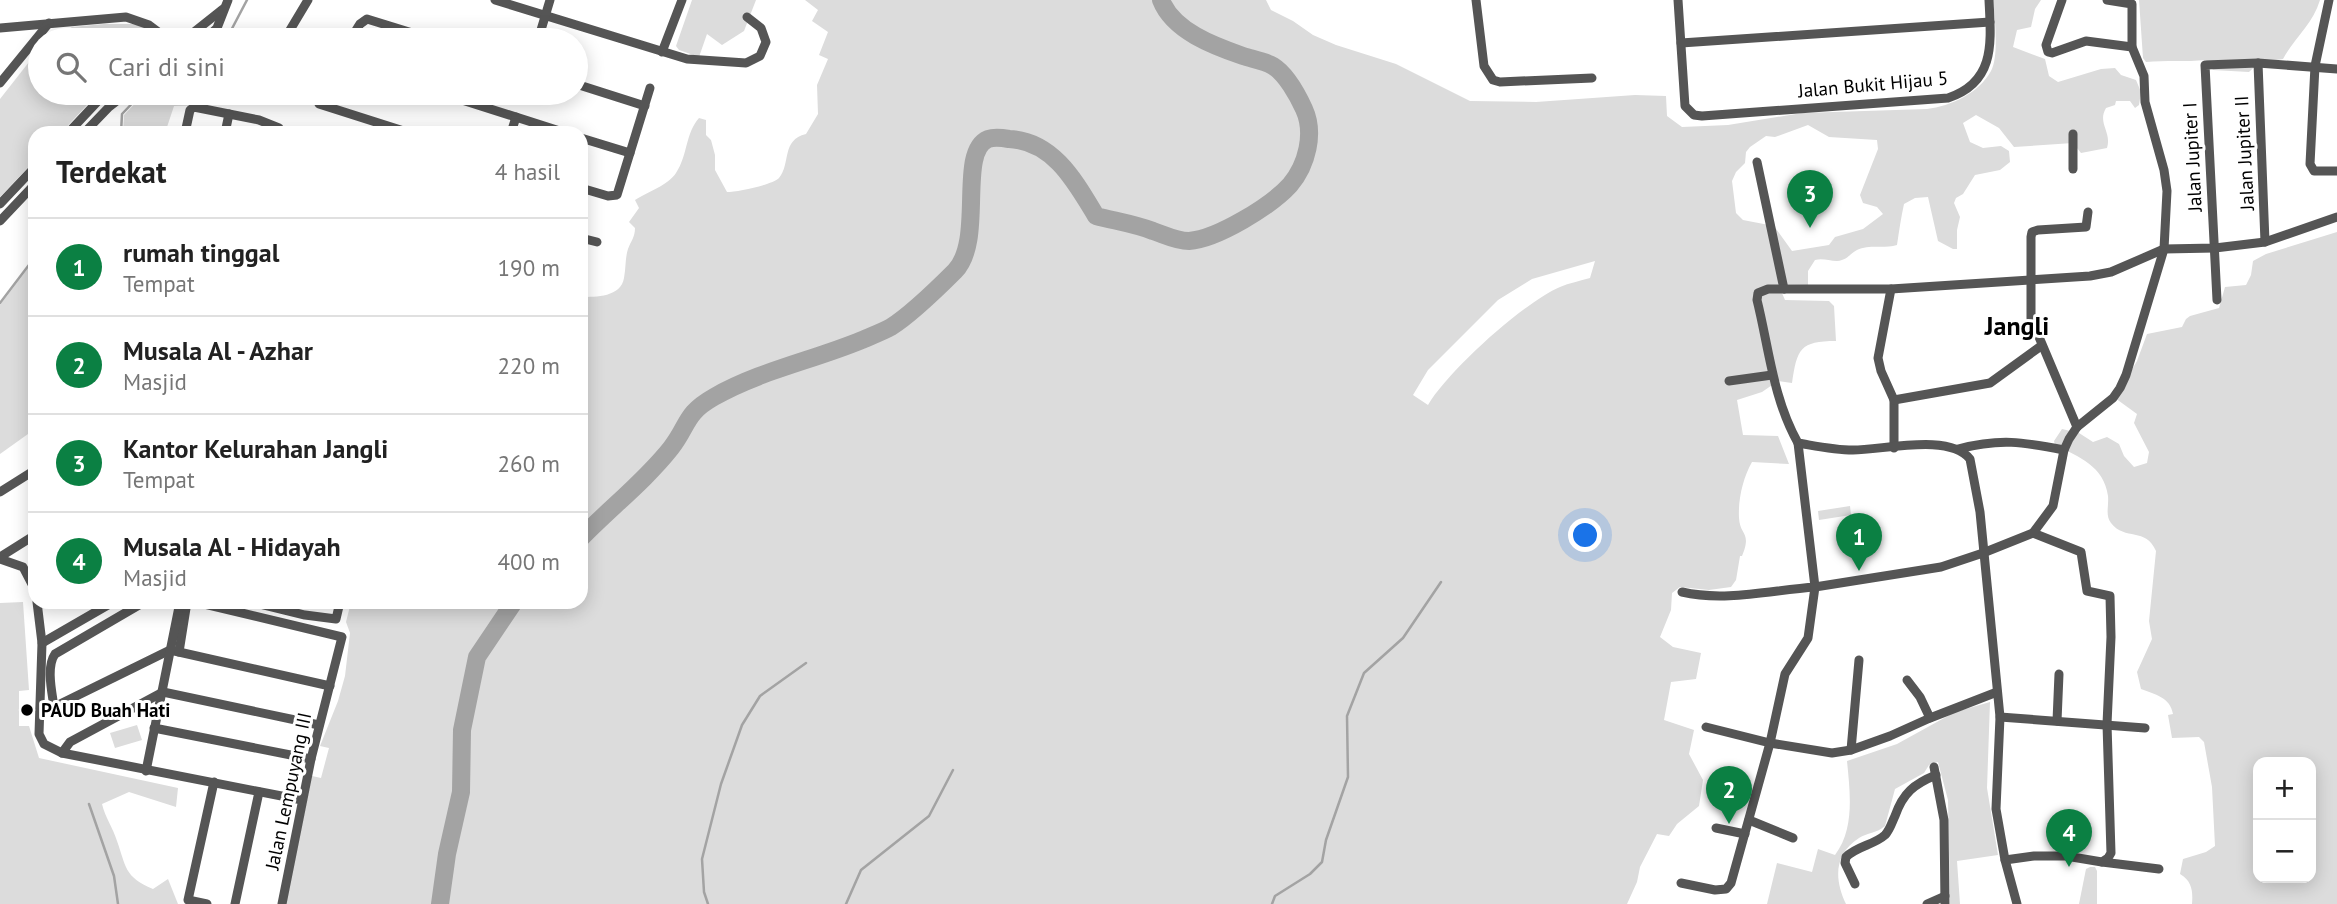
<!DOCTYPE html>
<html lang="id">
<meta charset="utf-8">
<style>
body{margin:0;font-family:"PT Sans",sans-serif;background:#f6f6f6;color:#222}
.controls{position:absolute;right:21px;bottom:21px;display:grid;overflow:hidden;border-radius:14px;box-shadow:0 4px 18px #0003}
.controls button{width:63px;height:63px;display:grid;place-items:center;padding:0;border:0;border-bottom:2px solid #e0e0e0;background:#fff;color:#222;font:35px sans-serif}
.you{position:absolute;left:1586px;top:536px;width:24px;height:24px;margin:-18px;border:5px solid #fff;border-radius:50%;background:#1a73e8;box-shadow:0 0 0 10px #1a73e833}
.badge{display:grid;place-items:center;width:46px;height:46px;border-radius:50%;background:#0b8043;color:#fff;font-size:23px;font-weight:700}
.pin{position:absolute;translate:-50% -58px;filter:drop-shadow(0 2px 4px #0008)}
.pin::after{content:'';position:absolute;top:37px;width:24px;height:21px;background:inherit;clip-path:polygon(0 0,100% 0,50% 100%)}
.list{margin:0;padding:0;list-style:none}
h2{display:flex;justify-content:space-between;align-items:center;height:91px;margin:0;padding:0 28px;font-size:30px}
h2 small{font-size:23px;font-weight:400;color:#767676}
.list li{display:grid;grid-template-columns:46px 1fr auto;gap:21px;align-items:center;box-sizing:border-box;height:98px;padding:0 28px;border-top:2px solid #e0e0e0}
.list b{display:block;font-size:26px;white-space:nowrap}
.list p{margin:0;font-size:23px;white-space:nowrap;color:#767676}
.list em{font-size:23px;font-style:normal;color:#767676}
.icon{flex:none;width:38px;height:38px;fill:none;stroke:currentColor;stroke-width:2;stroke-linecap:round;stroke-linejoin:round}
.map{position:relative;flex:none;width:2337px;height:904px;overflow:hidden}
.search{position:absolute;background:#fff;box-shadow:0 4px 18px #0003;left:28px;top:28px;width:560px;height:77px;display:flex;align-items:center;gap:18px;box-sizing:border-box;padding:0 24px;border-radius:38px;color:#767676;font-size:26px}
.panel{position:absolute;background:#fff;box-shadow:0 4px 18px #0003;left:28px;top:126px;width:560px;height:483px;border-radius:21px}
.map>svg:first-child{display:block}
.green{fill:#dcdcdc;fill-rule:evenodd}
.lines{fill:none;stroke-linecap:round;stroke-linejoin:round}
.stream{stroke:#a3a3a3;stroke-width:2.5}
.river{stroke:#a3a3a3;stroke-width:18}
.street{stroke:#555;stroke-width:9}
.poi-dot{fill:#000;stroke:#fff;stroke-width:2.5}
.labels{text-anchor:middle;dominant-baseline:central;stroke-width:6;stroke-linejoin:round;paint-order:stroke}
.street-label{font-size:19px;fill:#000;stroke:#fff}
.poi-label{font-size:19px;font-weight:bold;fill:#000;stroke:#fff;text-anchor:start}
.district-label{font-size:26px;font-weight:bold;fill:#000;stroke:#fff}
</style>
<div class="map">
<svg width="2337" height="904" viewBox="0 0 2337 904">
<rect width="100%" height="100%" fill="#fff"/>
<g class="green">
<path d="M692 0H756L744 31 722 45 707 34 699 57 679 50 676 46Z"/>
<path d="M805 0H1266L1271 10 1293 21 1313 35 1336 45 1396 64 1470 101 1536 102 1635 95 1666 96 1667 116 1682 127 1728 125 1802 113 1927 109C1951 106 1979 93 1991 71 1999 57 1995 17 1993 0H2041L2035 9 2031 27 2017 30 2013 47 2045 59 2049 76 2058 82 2101 69 2115 68 2121 75 2136 80 2141 92 2139 105 2135 108 2130 101H2116L2115 105 2106 108C2097 123 2112 132 2107 148L2081 153 2073 143 2014 147 1999 128 1976 115 1963 123 1970 142 1983 148 2001 146 2009 151 2010 162 2000 170 1975 175 1963 194 1956 198 1954 203 1960 217 1957 230V249H1953L1938 241 1928 197 1915 198 1904 204C1901 218 1899 231 1897 245 1884 249 1869 244 1857 250 1849 254 1848 260 1837 261 1829 261 1823 258 1815 260L1808 271V285L1778 284 1785 300 1829 301 1834 306 1836 341C1800 341 1797 349 1792 383L1778 381 1762 392 1737 400 1743 435 1778 436 1789 464 1752 462C1743 478 1738 499 1739 518 1740 536 1752 532 1742 556H1740L1736 580 1731 587 1709 590 1680 587 1672 593 1671 610 1660 637 1673 647 1701 653 1696 679 1671 682 1664 720 1694 730 1689 754 1703 780 1699 806 1677 824 1669 836 1657 834 1640 867 1637 882 1627 904H286L312 776 321 778 329 748 320 746 338 701 345 676 350 633 346 622 351 602H581V297C596 297 621 297 624 278 626 268 625 258 628 249 631 241 635 237 635 228L629 222 639 208 635 200C648 192 668 185 676 173 688 155 685 134 699 118L706 120V135L711 140 715 155V170L727 192C737 192 772 185 779 178 791 164 781 140 806 134L818 114 817 85 828 59 819 55 828 32 812 21 818 10ZM1808 125 1829 137 1877 140 1878 149 1860 195 1863 203 1877 207 1883 214 1863 229 1835 237 1829 245 1792 251 1774 226 1743 220 1736 213 1732 181 1736 172 1745 163 1746 152 1750 147 1766 136 1775 137ZM1595 261 1590 278C1580 281 1569 283 1560 287 1523 303 1448 371 1428 405L1413 395 1428 370 1498 300 1532 279Z"/>
<path d="M2139 0H2320C2313 24 2295 37 2283 59 2260 62 2269 54 2249 72L2213 70 2206 60C2186 62 2165 60 2146 62L2143 58Z"/>
<path d="M104 24H139L157 40H51L72 27Z"/>
<path d="M40 48V93H98L61 133H35V160L0 197V99Z"/>
<path d="M145 93H233L230 99 211 105 174 106 165 133H123L124 115Z"/>
<path d="M2337 232V904H2192C2193 891 2192 881 2180 874L2183 859 2206 852 2215 846 2212 787 2204 742 2199 737 2172 738 2168 715 2173 714C2170 697 2156 695 2141 689L2137 672 2152 639 2149 621 2156 551C2146 527 2125 541 2111 523 2105 515 2109 506 2108 496 2104 466 2079 457 2055 445L2054 441 2062 429 2079 433 2093 442 2107 437 2119 444 2124 456 2134 467 2147 463 2149 452 2134 423 2137 414 2115 398 2137 361 2147 334 2182 327 2186 319 2190 316 2219 308 2225 287 2246 285 2251 275 2253 261 2266 254ZM2258 762H2311V878H2258Z"/>
<path d="M35 259V429L0 454V305Z"/>
<path d="M1850 506 1851 515 1819 520 1818 511Z"/>
<path d="M23 602 29 690 19 691V726H29L39 758 178 788 176 807 129 792 102 804C105 817 113 828 117 841 126 866 124 877 153 889L168 879 178 904H0V603Z"/>
<path d="M1990 702 1987 788 1998 855 1957 861 1960 904H1950L1948 800 1938 762 1929 765 1924 773 1895 789 1885 826C1877 833 1867 833 1859 838 1834 854 1834 879 1846 904H1767L1777 863 1812 872 1818 849 1835 855C1855 829 1850 792 1847 761L1897 744 1955 712Z"/>
<path d="M137 725 142 740 115 748 110 733Z"/>
<path d="M2090 867H2095L2097 871V904H2079L2086 869Z"/>
</g>
<g class="lines">
<g class="stream">
<path d="M226 40 247 0"/>
<path d="M121 133 122 114 142 93"/>
<path d="M0 303 35 257"/>
<path d="M89 804 114 876 118 904"/>
<path d="M708 904 704 892 702 859 721 784 742 725 760 696 806 663"/>
<path d="M846 904 861 870 929 816 953 770"/>
<path d="M1272 904 1275 896 1310 874 1322 862 1326 840 1348 777 1347 716 1364 673 1403 638 1441 582"/>
</g>
<g class="river">
<path d="M581 538C610 508 645 481 671 448 689 425 684 414 714 397 759 371 814 360 862 340 871 336 882 332 891 327 910 315 938 288 955 271 985 240 957 152 988 139 994 137 1003 138 1009 139 1054 141 1076 183 1096 216 1115 221 1135 224 1153 231 1165 235 1176 241 1189 241 1217 239 1271 206 1290 185 1307 165 1315 133 1304 109 1298 96 1286 74 1273 66 1265 61 1252 59 1243 56 1214 46 1173 31 1161 0"/>
<path d="M440 904 447 854 461 792 462 730 477 657 514 602"/>
</g>
<g class="street">
<path d="M495 0 687 59 746 63 760 56 766 42 761 28 747 17"/>
<path d="M1476 0 1484 66 1493 80 1500 82 1592 78"/>
<path d="M1678 0 1685 106 1694 115 1702 116 1948 98C1996 82 1991 42 1989 0"/>
<path d="M2062 0 2046 45 2048 52 2052 53 2086 41 2132 47"/>
<path d="M2329 0 2315 66 2310 164 2314 171H2337"/>
<path d="M0 28 126 17 149 25 169 40"/>
<path d="M184 40 223 9"/>
<path d="M204 40 217 28 228 0"/>
<path d="M284 40 308 0"/>
<path d="M350 40 360 24 367 19 435 40"/>
<path d="M538 40 550 0"/>
<path d="M1681 43 1990 22"/>
<path d="M662 52 682 0"/>
<path d="M2258 63 2265 242"/>
<path d="M0 83 49 23"/>
<path d="M576 84 645 106"/>
<path d="M319 93 316 97 319 104 410 133"/>
<path d="M440 93 566 133"/>
<path d="M68 133 99 100 109 93"/>
<path d="M84 133 109 107 127 93"/>
<path d="M185 133 190 110 194 107 259 120 279 128 280 133"/>
<path d="M225 133 229 114"/>
<path d="M511 133 516 117"/>
<path d="M581 138 630 153"/>
<path d="M1757 162 1784 289"/>
<path d="M2073 169V134"/>
<path d="M581 188 608 196 617 195 650 88"/>
<path d="M0 204 35 167"/>
<path d="M0 221 35 184"/>
<path d="M581 238 597 242"/>
<path d="M1891 289 1878 358 1881 371 1894 400V448"/>
<path d="M2217 300 2205 65 2258 63 2337 69"/>
<path d="M1729 381 1772 375"/>
<path d="M1894 400 1990 383 2041 346"/>
<path d="M2077 427 2031 318V237L2032 232 2038 230 2086 227 2088 212"/>
<path d="M1958 449C2001 438 2022 442 2064 450"/>
<path d="M0 492 35 470"/>
<path d="M0 557 35 535"/>
<path d="M0 559 23 567 35 590"/>
<path d="M1682 592C1725 602 1772 590 1815 587L1798 443"/>
<path d="M37 602 42 643 39 734 44 744 62 753 302 800"/>
<path d="M144 602 55 654C46 667 52 692 54 707L170 650 330 686"/>
<path d="M196 602 342 637 311 759 282 904"/>
<path d="M251 602 305 615 336 619 340 602"/>
<path d="M42 643 113 602"/>
<path d="M179 652 187 602"/>
<path d="M1907 680 1920 697 1930 718"/>
<path d="M2000 717 2145 728"/>
<path d="M2057 721 2059 674"/>
<path d="M1706 727 1770 743 1832 753 1851 750 1890 736 1930 718 1997 692"/>
<path d="M154 728 311 759"/>
<path d="M1851 750 1859 660"/>
<path d="M62 753 70 742 163 692 319 725"/>
<path d="M1934 767 1944 820 1945 904"/>
<path d="M146 771 180 602"/>
<path d="M1749 820 1793 838"/>
<path d="M1716 828 1745 834"/>
<path d="M2005 860 2034 856H2066L2102 862 2108 858 2111 853 2107 724 2111 637 2110 596 2087 591 2081 552 2033 533"/>
<path d="M2102 862 2159 869"/>
<path d="M1681 883 1715 890 1726 889 1731 883 1770 743 1785 674 1808 638 1815 587 1941 567 1983 553 2033 533 2053 506 2064 450 2069 439 2077 427 2113 398 2120 388 2126 375 2164 249 2167 191 2164 170 2145 102 2144 76 2132 47V4L2107 0"/>
<path d="M1855 884 1845 863 1846 857C1857 846 1874 845 1885 835 1890 830 1892 822 1895 816 1903 793 1914 784 1936 775"/>
<path d="M207 904 188 900 214 782"/>
<path d="M235 904 259 792"/>
<path d="M1927 904 1945 896"/>
<path d="M2017 904 2005 860 1996 809 2000 717 1980 512 1970 459C1949 433 1884 450 1853 450 1834 450 1816 446 1798 443 1773 399 1769 348 1757 300L1758 293 1768 289H1891L2090 276 2111 272 2164 249 2215 248 2265 242 2337 217"/>
</g>
</g>
<circle class="poi-dot" cx="27" cy="710" r="7"/>
<g class="labels">
<g class="street-label">
<text transform="translate(1873 84) rotate(-5)">Jalan Bukit Hijau 5</text>
<text transform="translate(2244 153) rotate(-93)">Jalan Jupiter II</text>
<text transform="translate(2192 157) rotate(-93)">Jalan Jupiter I</text>
<text transform="translate(288 791) rotate(-78)">Jalan Lempuyang III</text>
</g>
<g class="poi-label">
<text x="41" y="710">PAUD Buah Hati</text>
</g>
<g class="district-label">
<text x="2017" y="325">Jangli</text>
</g>
</g>
</svg>
<div class="controls">
<button>+</button>
<button>−</button>
</div>
<div class="you"></div>
<div class="pin badge" style="left:1859px;top:571px">1</div>
<div class="pin badge" style="left:1729px;top:824px">2</div>
<div class="pin badge" style="left:1810px;top:228px">3</div>
<div class="pin badge" style="left:2069px;top:867px">4</div>
<div class="search"><svg class="icon" aria-label="search" viewBox="0 0 24 24"><circle cx="10" cy="10" r="6"/><path d="M15 15l6 6"/></svg>Cari di sini</div>
<section class="panel">
<h2>Terdekat<small>4 hasil</small></h2>
<ul class="list">
<li><span class="badge">1</span><div><b>rumah tinggal</b><p>Tempat</p></div><em>190 m</em></li>
<li><span class="badge">2</span><div><b>Musala Al - Azhar</b><p>Masjid</p></div><em>220 m</em></li>
<li><span class="badge">3</span><div><b>Kantor Kelurahan Jangli</b><p>Tempat</p></div><em>260 m</em></li>
<li><span class="badge">4</span><div><b>Musala Al - Hidayah</b><p>Masjid</p></div><em>400 m</em></li>
</ul>
</section>
</div>
